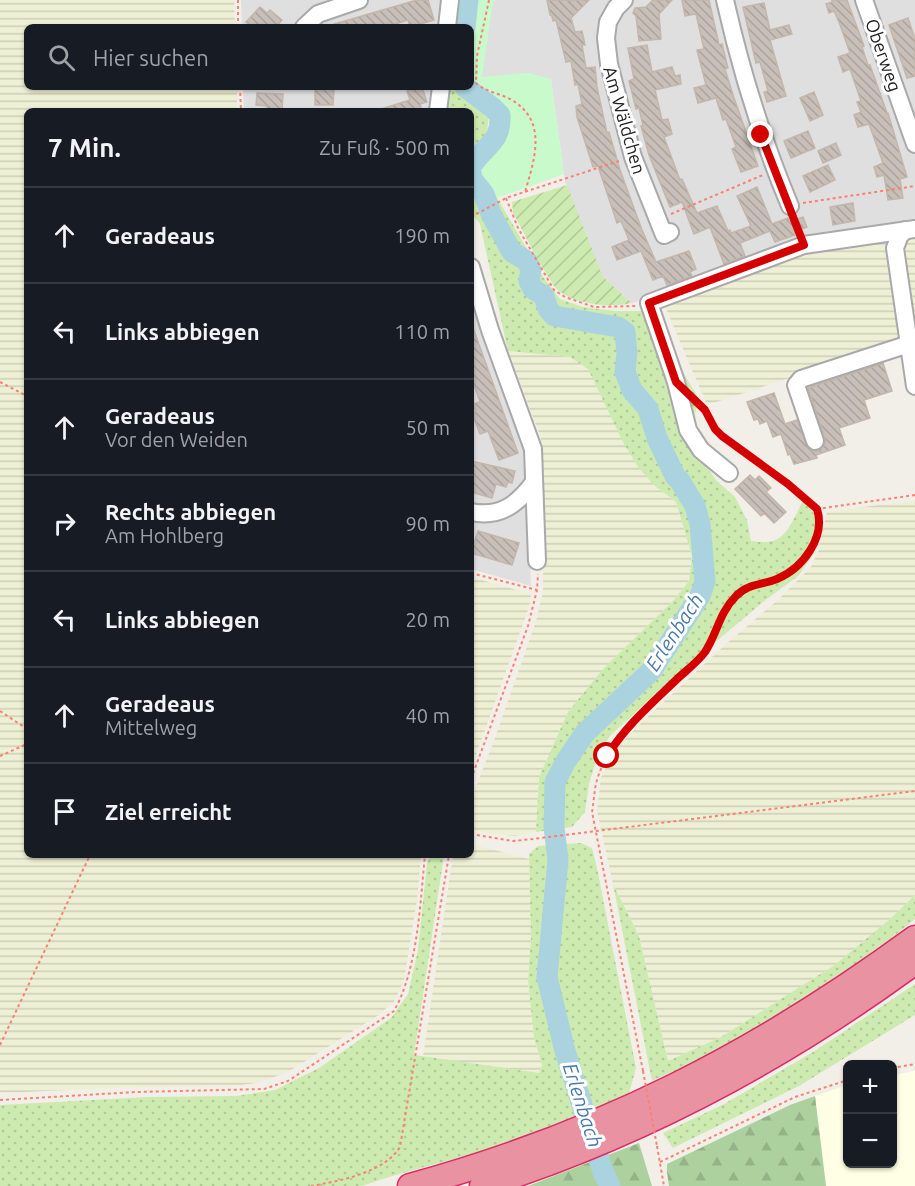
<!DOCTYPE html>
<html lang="de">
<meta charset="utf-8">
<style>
body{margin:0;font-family:Ubuntu,sans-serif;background:#242831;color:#f1f3f6}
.controls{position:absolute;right:18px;bottom:18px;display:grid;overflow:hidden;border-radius:9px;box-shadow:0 2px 4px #0004}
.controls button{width:54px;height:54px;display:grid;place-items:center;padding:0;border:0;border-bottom:2px solid #363941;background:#171b24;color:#f1f3f6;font:30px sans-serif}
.stop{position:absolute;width:18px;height:18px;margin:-14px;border:4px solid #d40000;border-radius:50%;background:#fff}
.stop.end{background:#d40000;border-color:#fff;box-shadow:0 2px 6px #0008}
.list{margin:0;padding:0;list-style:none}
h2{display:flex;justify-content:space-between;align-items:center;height:78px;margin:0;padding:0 24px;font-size:26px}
h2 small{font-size:20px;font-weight:400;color:#9ea1a6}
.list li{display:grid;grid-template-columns:39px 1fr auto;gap:18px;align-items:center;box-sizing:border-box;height:96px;padding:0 24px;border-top:2px solid #363941}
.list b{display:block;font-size:22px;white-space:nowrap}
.list p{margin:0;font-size:20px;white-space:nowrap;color:#9ea1a6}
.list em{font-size:20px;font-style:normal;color:#9ea1a6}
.icon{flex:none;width:33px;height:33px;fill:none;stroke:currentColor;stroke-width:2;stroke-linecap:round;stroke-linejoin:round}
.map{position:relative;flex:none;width:915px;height:1186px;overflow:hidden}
.search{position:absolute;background:#171b24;box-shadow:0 2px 4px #0004;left:24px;top:24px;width:450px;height:66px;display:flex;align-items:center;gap:15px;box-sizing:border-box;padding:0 21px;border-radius:9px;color:#9ea1a6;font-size:22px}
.panel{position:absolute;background:#171b24;box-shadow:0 2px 4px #0004;left:24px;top:108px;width:450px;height:750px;border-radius:9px}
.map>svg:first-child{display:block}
.residential{fill:#e0dfdf}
.education{fill:#ffffe5}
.farmland{fill:url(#farmland-rules)}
.grass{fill:url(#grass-dots)}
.forest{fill:url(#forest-firs)}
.park{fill:#c8facc}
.garden{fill:url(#garden-furrows)}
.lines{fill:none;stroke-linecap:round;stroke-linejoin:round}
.river{stroke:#aad3df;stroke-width:21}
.building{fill:url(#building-back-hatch);stroke:#c4b6ab;stroke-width:1.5}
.minor-casing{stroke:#a9a9a9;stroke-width:20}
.highway-casing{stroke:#dc2a67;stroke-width:27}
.path{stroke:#fa8072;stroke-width:2;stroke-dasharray:3 3;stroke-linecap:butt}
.minor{stroke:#fff;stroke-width:16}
.highway{stroke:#e892a2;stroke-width:24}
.path-bridge{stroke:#fa8072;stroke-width:2;stroke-dasharray:3 3;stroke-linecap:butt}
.route{stroke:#d40000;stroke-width:8}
.labels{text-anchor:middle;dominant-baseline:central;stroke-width:6;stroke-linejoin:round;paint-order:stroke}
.street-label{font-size:18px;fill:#222;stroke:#fff}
.water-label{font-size:20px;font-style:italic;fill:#4a7aab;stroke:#fff}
</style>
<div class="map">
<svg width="915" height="1186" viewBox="0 0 915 1186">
<defs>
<pattern id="farmland-rules" width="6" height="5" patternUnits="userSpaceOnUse" patternTransform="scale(1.5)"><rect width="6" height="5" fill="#eef0d5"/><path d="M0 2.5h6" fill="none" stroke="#ccceb7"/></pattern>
<pattern id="grass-dots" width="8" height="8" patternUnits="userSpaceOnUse" patternTransform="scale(1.5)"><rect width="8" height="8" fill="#cdebb0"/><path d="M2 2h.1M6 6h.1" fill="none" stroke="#b0c997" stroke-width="1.8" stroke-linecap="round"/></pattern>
<pattern id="forest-firs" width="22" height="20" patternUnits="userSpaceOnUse" patternTransform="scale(1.5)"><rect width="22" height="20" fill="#add19e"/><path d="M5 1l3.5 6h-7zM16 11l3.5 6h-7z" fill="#95b388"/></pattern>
<pattern id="garden-furrows" width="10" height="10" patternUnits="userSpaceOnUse" patternTransform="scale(1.5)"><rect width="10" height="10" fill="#cdebb0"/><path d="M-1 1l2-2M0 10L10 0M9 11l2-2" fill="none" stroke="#b0c997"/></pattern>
<pattern id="building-back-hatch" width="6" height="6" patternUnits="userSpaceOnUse" patternTransform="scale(1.5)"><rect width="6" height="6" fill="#c7bfb8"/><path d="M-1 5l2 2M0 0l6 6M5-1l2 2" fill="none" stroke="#aba49e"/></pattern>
</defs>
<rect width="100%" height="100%" fill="#f2efe9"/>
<g class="residential">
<path d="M241 0H442L439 27H242Z"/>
<path d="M495 0H915V225L632 303 603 277 565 182 551 79 481 78 486 38 493 1Z"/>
<path d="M243 87H432L429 111H244Z"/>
<path d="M471 287 526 448 531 586 471 569Z"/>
</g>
<path class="education" d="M915 1071V1186H826L815 1096 847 1085 848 1164H892L893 1075Z"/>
<g class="farmland">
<path d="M0 0H234L235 27H27V87H237V111H27V715L23 718 27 722V855H421L417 900 404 980 394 1002 377 1016 288 1072 260 1082 235 1086 117 1088 0 1093Z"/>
<path d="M915 233V352L913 338 707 405 664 304 807 248Z"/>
<path d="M508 351 570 357 588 369 654 485 676 502 692 556 689 581 673 601 605 668 568 712 539 777 536 832 514 836 486 833 471 829V799L494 741 536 621 543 592 544 501 541 438Z"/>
<path d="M915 500V895L890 919 836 964 721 1037 668 1061 639 936 613 884 597 811 601 777 615 750 644 720 726 644 779 599 811 567 818 552 827 512Z"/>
<path d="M471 577 531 594 529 607 471 769Z"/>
<path d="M471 844 529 859 531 938 528 980 534 1038 542 1065 539 1074 423 1057 453 855H471Z"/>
</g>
<g class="grass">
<path d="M446 87H462L489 111C488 131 487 141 471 155V111H444Z"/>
<path d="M471 167 479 180 495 194 544 278 560 299 583 307 615 311H644L666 331 681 369 699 399 688 439 716 480 735 497 747 520 751 541C786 547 788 528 803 501L816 516 818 541 813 555 798 576 763 602 667 683 610 736 598 755 589 784 585 812 572 827 536 832 539 777 568 712 604 668 673 601 689 581 692 556 676 502 654 485 638 467 624 444 588 369 570 357 508 351 480 224 471 213Z"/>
<path d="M581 843 592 848 597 868 636 1068 629 1094C597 1108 565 1125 532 1137 476 1156 418 1166 362 1186H0V1105L148 1097 236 1096 275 1090 319 1068 391 1018 408 994 418 950 427 863 431 855H444L414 1055 539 1073 542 1065 534 1038 528 980 531 938 529 854 538 846Z"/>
<path d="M613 884 639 936 668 1061 721 1037 836 964 890 919 915 895V919C852 971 783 1016 711 1055 692 1065 671 1072 652 1081Z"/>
<path d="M915 984V1015L799 1086 673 1148 663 1133 724 1104 813 1052Z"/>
</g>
<g class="forest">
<path d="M815 1096 826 1186H669L667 1172V1164L790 1105Z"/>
<path d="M639 1143 652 1186H528Z"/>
</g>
<path class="park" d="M476 0H495L493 1 482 77 529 73 551 79 564 174 497 198C493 190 482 186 479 178 471 156 526 136 497 105 490 97 479 93 471 85V36Z"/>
<path class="garden" d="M567 185 603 277 632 303C611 308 577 305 559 291 548 282 522 229 513 213L512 202Z"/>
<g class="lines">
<g class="river">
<path d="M465 27 468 0"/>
<path d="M465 87 493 108 500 115C502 143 483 146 471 167"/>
<path d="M471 173 472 179 484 194 491 214 512 252 527 261 531 270 529 281 533 289 544 296 548 309 554 316 618 327 625 332 627 353 625 372 632 390 648 409 657 438 675 476 680 481 695 506 700 524 705 581 700 596 652 670 585 733 566 761 555 782 554 827 558 860 547 977 565 1051 603 1172 610 1186"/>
</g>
</g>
<g class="building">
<path d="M417 0H428L434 20 410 27 408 20 385 27H334V24Z"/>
<path d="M547 0H589L571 18 575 32 582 31 585 45H582L586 68 595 67 597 87 607 133 609 132 620 170 642 230 656 262 689 251 696 269 690 272 692 276 667 285 663 276 653 280 641 251 617 260 612 247 629 240 621 221 617 223 598 166 593 167 577 117 576 106 582 104 578 84 575 85 571 61 566 62 556 20 553 21 552 16 550 15Z"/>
<path d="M653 0H672L659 14 661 39 639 41 636 16 633 13 635 8 646 7Z"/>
<path d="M682 0H709L718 40 719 45 722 44 728 68 725 69 734 98 758 166 741 172 732 149 736 147 726 119 723 120 716 98 698 103 694 88 706 85 697 50 704 49 696 14 685 16Z"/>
<path d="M832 0H847L864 46 862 47 868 65H870L887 113H888L907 177 900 179 903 198 888 200 884 175 877 177 874 167 883 163 869 124 858 127 854 115 861 112 857 102 861 101 850 69 843 72 838 57 850 53 839 22 834 11 829 13 826 4 832 2Z"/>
<path d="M764 3 770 30 789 25 792 34 770 40 786 96 767 102 764 92 768 91 760 62 756 63 743 7Z"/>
<path d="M260 7 267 13 270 10 282 20 276 27H252L246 22Z"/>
<path d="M908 18 915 39V76L907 78 889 25Z"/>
<path d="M647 45 652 72 672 67 675 76 680 75 681 84 655 90 662 120 668 119 672 134 664 137 680 180 682 179 697 213 717 206 728 231 730 230 731 233 751 226 737 196 757 187 772 224 788 218 790 222 803 217 807 227 794 232 795 235 775 242 770 231 740 243 745 256 724 264 710 227 694 234 682 202 670 207 649 155 641 126H643L639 108 636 109 629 81 634 79 628 48Z"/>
<path d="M315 87H334L333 105H315Z"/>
<path d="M422 87 427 102 420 104 422 111H381V109L410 100 407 91Z"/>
<path d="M814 92 823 115 810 121 800 98Z"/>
<path d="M257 93 283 94 282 111H267V106L256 105Z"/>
<path d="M808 131 815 148 791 158 784 141Z"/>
<path d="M836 143 841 155 823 163 818 151Z"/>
<path d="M828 165 835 180 810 192 803 176Z"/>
<path d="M853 203 855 221 833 225 830 207Z"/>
<path d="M472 325 518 453 499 460 488 431 480 434 472 413 476 412 473 404 480 402 471 376Z"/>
<path d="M883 363 892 391 864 400 870 418 839 428 845 445 816 455 817 458 794 464 790 454 788 455 781 434 773 437 767 421 760 424 758 419 754 420 747 402 774 393 785 424 797 420 808 448 812 451H819L825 444V438L808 388Z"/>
<path d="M471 461 515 471 512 483 508 482 506 487 496 484 492 498 471 492Z"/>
<path d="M750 475 755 480 759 476 771 488 766 492 786 512 774 523 764 513 761 516 735 489Z"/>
<path d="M478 531 519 543 512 565 471 553Z"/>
</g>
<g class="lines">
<g class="minor-casing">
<g id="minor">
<path d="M624 0 616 8 608 22 606 38 609 64 633 157 664 235 670 232"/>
<path d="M725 0C741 71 762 139 790 206"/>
<path d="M864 0 915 144"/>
<path d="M304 27 318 14 359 0"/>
<path d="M447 27 450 0"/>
<path d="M438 111 441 87"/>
<path d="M906 230 900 235 895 248 915 386"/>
<path d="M471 267 490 330 533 449 537 561"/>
<path d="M815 441 796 385 801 379 909 344"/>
<path d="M729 473 701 450 688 430 676 382 649 303 804 245 915 229"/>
<path d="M471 512C500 518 518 504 534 482"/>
</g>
</g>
<g class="highway-casing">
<g id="highway">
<path d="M410 1186C600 1134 757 1054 915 938"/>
<path d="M482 1186C639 1136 783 1059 915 962"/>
</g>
</g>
<g class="path">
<path d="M238 0V27"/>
<path d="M489 0 477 56 476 83C486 92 498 93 510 99 548 120 535 158 525 192"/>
<path d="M240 87 241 111"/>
<path d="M506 198 518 228 554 290 565 297 594 307 637 306"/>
<path d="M803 203 915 186"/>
<path d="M671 214 763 175"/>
<path d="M471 217 506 198 619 161"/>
<path d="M795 220 799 231"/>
<path d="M0 382 27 396"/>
<path d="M817 509 915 495"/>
<path d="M471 573 537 590"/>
<path d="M0 711 27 729"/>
<path d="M0 756 27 744"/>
<path d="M471 779 528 626 537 590 538 574"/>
<path d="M471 834 513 841 533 839 915 791"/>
<path d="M0 1045 90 855"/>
<path d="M892 1068 915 1064"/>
<path d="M643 1071 592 812C594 802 594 790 597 780 609 740 642 711 672 684 683 674 697 664 705 652 718 633 719 613 736 596 748 584 763 585 778 578 803 568 826 537 817 509L788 484 722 436C711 425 706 411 695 401"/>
<path d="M0 1100 136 1092 264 1089 288 1081 394 1011C418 968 420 904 425 855"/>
<path d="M657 1146 664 1186"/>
<path d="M660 1162 795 1097 848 1080"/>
<path d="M311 1186C339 1181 384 1173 400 1147L449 855"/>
</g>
<use href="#minor" class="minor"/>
<use href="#highway" class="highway"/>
<path class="path-bridge" d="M643 1071 657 1146"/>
</g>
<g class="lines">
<path class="route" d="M607 756C625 727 650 705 675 681 684 672 697 663 705 652 717 634 719 613 736 596 747 584 762 585 777 579 803 568 826 537 817 509L788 484 722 436 715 429 705 410 676 382 649 303 804 245 761 135"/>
</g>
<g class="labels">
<g class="street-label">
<text transform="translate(884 55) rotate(71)">Oberweg</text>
<text transform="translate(625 120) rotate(74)">Am Wäldchen</text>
</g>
<g class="water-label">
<text transform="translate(674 632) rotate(-57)">Erlenbach</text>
<text transform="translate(583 1105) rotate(72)">Erlenbach</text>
</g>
</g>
</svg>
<div class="controls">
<button>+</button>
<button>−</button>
</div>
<div class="stop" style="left:607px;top:756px"></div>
<div class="stop end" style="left:761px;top:135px"></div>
<div class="search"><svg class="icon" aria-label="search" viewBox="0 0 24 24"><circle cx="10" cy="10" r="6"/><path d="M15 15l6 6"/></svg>Hier suchen</div>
<section class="panel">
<h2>7 Min.<small>Zu Fuß · 500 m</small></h2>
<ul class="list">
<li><svg class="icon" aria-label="ahead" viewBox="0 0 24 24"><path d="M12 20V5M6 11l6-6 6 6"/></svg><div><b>Geradeaus</b></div><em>190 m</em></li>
<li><svg class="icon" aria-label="left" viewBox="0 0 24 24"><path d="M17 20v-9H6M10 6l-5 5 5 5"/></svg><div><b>Links abbiegen</b></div><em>110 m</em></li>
<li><svg class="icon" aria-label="ahead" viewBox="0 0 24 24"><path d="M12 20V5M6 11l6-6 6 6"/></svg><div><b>Geradeaus</b><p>Vor den Weiden</p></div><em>50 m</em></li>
<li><svg class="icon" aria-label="right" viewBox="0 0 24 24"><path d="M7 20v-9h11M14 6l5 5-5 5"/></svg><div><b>Rechts abbiegen</b><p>Am Hohlberg</p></div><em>90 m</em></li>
<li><svg class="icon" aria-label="left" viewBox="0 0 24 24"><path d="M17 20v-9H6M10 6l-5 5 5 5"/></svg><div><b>Links abbiegen</b></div><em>20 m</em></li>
<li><svg class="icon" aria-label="ahead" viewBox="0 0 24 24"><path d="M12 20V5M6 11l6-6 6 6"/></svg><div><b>Geradeaus</b><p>Mittelweg</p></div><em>40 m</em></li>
<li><svg class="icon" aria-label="arrive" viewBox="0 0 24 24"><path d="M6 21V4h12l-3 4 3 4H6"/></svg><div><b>Ziel erreicht</b></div></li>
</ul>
</section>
</div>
